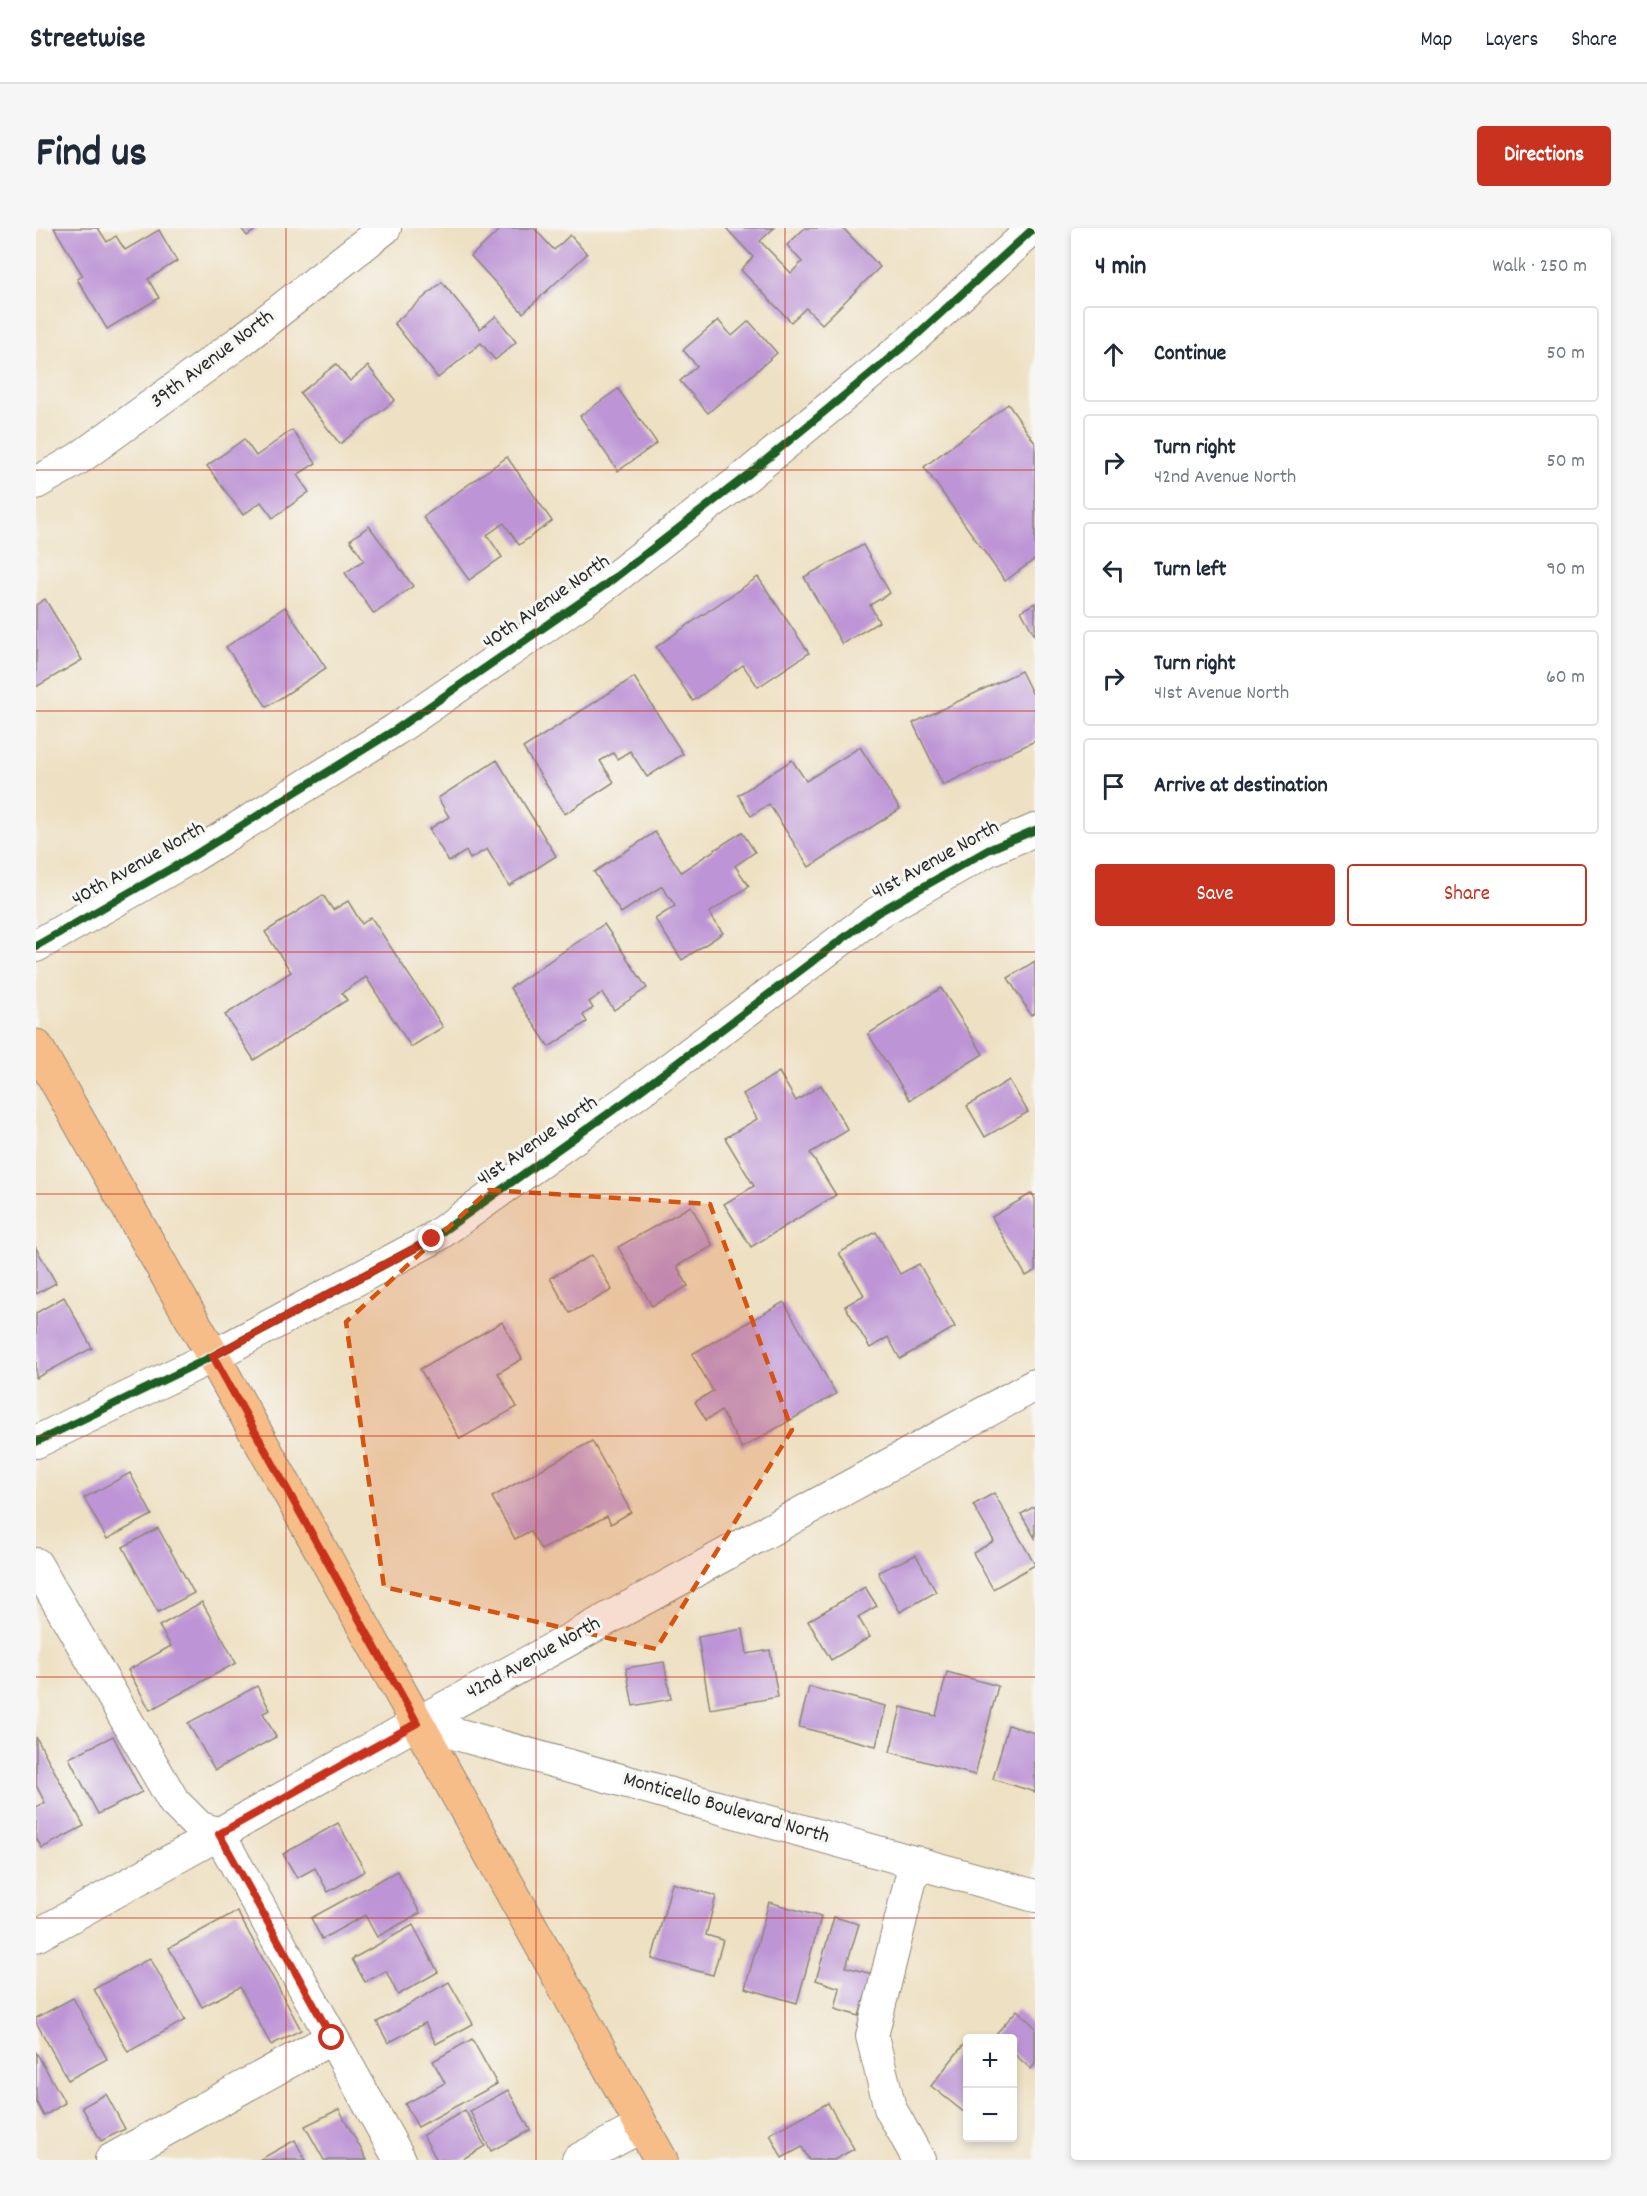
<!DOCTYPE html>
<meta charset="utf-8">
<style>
body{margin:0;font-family:Dekko,sans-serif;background:#f6f6f7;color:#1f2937}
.controls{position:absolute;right:18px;bottom:18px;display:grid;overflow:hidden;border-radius:6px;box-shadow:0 3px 9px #0003}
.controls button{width:54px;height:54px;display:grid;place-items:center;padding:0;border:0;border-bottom:2px solid #e0e1e3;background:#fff;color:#1f2937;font:30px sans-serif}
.stop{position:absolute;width:18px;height:18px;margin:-14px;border:4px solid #c8321e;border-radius:50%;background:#fff}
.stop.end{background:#c8321e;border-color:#fff;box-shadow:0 2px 6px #0008}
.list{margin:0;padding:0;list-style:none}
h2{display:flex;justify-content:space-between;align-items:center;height:78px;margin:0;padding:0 24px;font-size:26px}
h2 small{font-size:20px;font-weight:400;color:#747a83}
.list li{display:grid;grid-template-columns:39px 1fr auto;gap:18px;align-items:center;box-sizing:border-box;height:96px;margin:0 12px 12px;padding:0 12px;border:2px solid #e0e1e3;border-radius:6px}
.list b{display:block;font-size:22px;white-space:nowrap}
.list p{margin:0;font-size:20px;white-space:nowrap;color:#747a83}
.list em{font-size:20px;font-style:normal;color:#747a83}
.actions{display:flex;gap:12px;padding:18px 24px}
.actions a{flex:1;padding:14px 0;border:2px solid #c8321e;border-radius:6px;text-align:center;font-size:21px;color:#c8321e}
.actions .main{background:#c8321e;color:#fff}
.icon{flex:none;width:33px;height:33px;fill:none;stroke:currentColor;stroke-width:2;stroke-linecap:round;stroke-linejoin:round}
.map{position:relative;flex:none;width:999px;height:1932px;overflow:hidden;border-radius:6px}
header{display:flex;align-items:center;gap:36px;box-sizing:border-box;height:84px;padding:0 30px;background:#fff;border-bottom:2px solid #e0e1e3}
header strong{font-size:28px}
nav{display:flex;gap:33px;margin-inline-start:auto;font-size:21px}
.intro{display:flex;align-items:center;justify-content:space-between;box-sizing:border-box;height:144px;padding:0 36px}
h1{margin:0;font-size:42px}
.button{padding:15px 27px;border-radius:6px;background:#c8321e;color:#fff;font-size:21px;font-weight:700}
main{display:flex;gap:36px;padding:0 36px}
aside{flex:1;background:#fff;border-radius:6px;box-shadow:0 3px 9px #0003}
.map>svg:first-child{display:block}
.building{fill:#bd95d6}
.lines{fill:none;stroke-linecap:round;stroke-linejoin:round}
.minor-casing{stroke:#8c8676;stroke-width:34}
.major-casing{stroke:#8c8676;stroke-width:35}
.minor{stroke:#fff;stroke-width:32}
.major{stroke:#f7bd88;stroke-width:33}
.cycleway-casing{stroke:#f6f6f2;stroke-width:11}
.cycleway{stroke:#1b5e20;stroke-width:8}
.route{stroke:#c8321e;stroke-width:8}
.marked{fill:#d5540f;fill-opacity:0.2;stroke:#d5540f;stroke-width:4.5;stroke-dasharray:12 8;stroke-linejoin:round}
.grid{fill:none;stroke:#c8321e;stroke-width:1.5;stroke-opacity:0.55}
.labels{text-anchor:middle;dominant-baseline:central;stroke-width:6;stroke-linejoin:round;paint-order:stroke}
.street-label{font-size:21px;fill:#2b2b2b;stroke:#f6f6f2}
</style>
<header>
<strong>Streetwise</strong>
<nav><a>Map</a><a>Layers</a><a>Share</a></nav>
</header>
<div class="intro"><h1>Find us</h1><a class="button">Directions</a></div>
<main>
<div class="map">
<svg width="999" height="1932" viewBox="0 0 999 1932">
<rect width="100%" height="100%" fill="#f6f6f2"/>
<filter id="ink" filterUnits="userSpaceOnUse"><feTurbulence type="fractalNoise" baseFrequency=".0167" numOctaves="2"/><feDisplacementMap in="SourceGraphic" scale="12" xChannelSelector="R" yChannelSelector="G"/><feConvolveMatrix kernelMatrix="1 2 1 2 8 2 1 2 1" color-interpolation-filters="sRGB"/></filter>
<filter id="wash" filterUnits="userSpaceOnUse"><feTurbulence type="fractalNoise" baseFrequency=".008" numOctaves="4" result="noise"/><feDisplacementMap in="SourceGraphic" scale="24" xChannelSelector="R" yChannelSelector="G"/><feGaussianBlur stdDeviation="1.35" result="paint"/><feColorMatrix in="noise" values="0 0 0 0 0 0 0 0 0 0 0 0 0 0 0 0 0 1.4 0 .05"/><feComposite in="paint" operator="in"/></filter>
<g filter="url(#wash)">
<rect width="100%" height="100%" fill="#eee0c2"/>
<g id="blocks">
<g class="building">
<path d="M18 0H62L71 14 80 8 89 22 123 2 141 33 112 51 123 70 71 101 41 51 47 48Z"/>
<path d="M205 0H222L211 8Z"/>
<path d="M466 0H498L518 22 534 7 551 26 487 85 435 28Z"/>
<path d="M690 0H738L724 13 755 45 766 34 751 17 769 0H807L844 39 786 96 770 80 755 94 705 42 717 29Z"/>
<path d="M406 54 444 101 460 88 480 114 459 132 445 115 402 150 358 95Z"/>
<path d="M682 92 696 108 713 93 741 125 672 185 644 153 661 138 647 122Z"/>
<path d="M300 136 314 153 332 138 359 172 304 216 264 165Z"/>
<path d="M582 161 621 215 582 243 544 188Z"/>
<path d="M972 176 999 215V331L969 353 888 239Z"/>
<path d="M256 202 280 235 261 247 273 264 237 290 225 274 207 287 171 238 208 211 220 228Z"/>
<path d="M471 229 516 293 483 317 468 295 451 307 466 329 433 352 387 289Z"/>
<path d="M333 298 377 358 338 386 309 345 328 332 314 312Z"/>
<path d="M827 317 854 365 834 377 843 394 806 416 768 349Z"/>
<path d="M722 349 773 425 722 459 707 437 657 473 620 419Z"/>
<path d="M9 371 46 432 0 459V377Z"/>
<path d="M999 375V408L985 383Z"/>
<path d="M249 379 290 440 231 479 190 419Z"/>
<path d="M985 443 999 471V513L907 557 877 495Z"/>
<path d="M598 449 647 526 611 549 594 523 581 531 577 525 564 533 578 554 529 586 487 520Z"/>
<path d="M824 519 864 581 773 639 733 576 715 588 702 567 756 532 770 553Z"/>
<path d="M461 532 520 628 473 658 451 621 434 631 430 623 413 634 393 601 413 589 402 570Z"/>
<path d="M619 604 645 644 706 604 719 624 699 638 713 658 673 685 687 705 646 732 619 691 639 678 626 658 585 685 558 644Z"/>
<path d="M287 667 297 682 312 673 326 696 335 689 407 799 375 819 330 749 306 765 311 772 218 832 189 787 255 744 229 704Z"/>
<path d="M568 696 611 760 578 782 566 765 553 774 557 780 547 787 551 794 513 819 474 760Z"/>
<path d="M999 733V785L995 787 972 750Z"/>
<path d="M905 760 947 826 874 872 832 806Z"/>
<path d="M743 844 760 873 785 857 812 902 774 925 800 967 715 1019 688 976 718 958 689 910 721 891 707 866Z"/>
<path d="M973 852 992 884 949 909 931 878Z"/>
<path d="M996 965 999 971V1043L990 1048 956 989Z"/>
<path d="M655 978 677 1018 641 1038 652 1058 616 1078 582 1019Z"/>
<path d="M840 1004 864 1046 883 1036 919 1099 864 1131 852 1109 834 1120 809 1078 828 1067 803 1025Z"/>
<path d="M0 1020 20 1055 0 1066Z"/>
<path d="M556 1027 576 1062 534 1085 514 1050Z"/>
<path d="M28 1069 56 1120 0 1150V1085Z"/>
<path d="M748 1074 800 1166 706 1220 685 1183 670 1192 659 1174 677 1163 656 1126Z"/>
<path d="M466 1094 486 1131 462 1145 481 1179 424 1211 384 1141Z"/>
<path d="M556 1213 595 1284 575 1296 571 1288 505 1322 494 1303 479 1311 456 1269Z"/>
<path d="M94 1245 116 1287 71 1311 48 1270Z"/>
<path d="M958 1265 999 1337 957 1361 937 1325 958 1313 937 1277Z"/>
<path d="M999 1278V1310L985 1286Z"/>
<path d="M122 1300 158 1365 122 1384 87 1319Z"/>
<path d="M880 1327 900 1364 864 1384 842 1344Z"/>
<path d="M829 1359 841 1378 822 1389 834 1409 795 1432 772 1393Z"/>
<path d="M166 1374 200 1435 114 1482 92 1442 135 1418 123 1398Z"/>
<path d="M707 1401 711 1426 734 1422 742 1469 674 1481 662 1409Z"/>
<path d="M628 1434 635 1471 597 1478 590 1440Z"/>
<path d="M911 1444 962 1458 939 1547 854 1524 865 1479 900 1488Z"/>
<path d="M221 1458 234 1482 227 1485 240 1509 179 1542 152 1495Z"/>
<path d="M773 1459 850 1478 840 1518 763 1499Z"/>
<path d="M972 1497 999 1505V1564L957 1551Z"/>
<path d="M77 1508 106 1564 62 1586 33 1530Z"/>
<path d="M0 1509 48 1598 6 1620 0 1610V1579L9 1575 0 1557Z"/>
<path d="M302 1595 329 1643 292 1664 279 1640 261 1650 247 1626Z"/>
<path d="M361 1643 384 1685 341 1709 329 1687 286 1711 275 1690Z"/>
<path d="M636 1655 680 1668 670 1707 687 1712 677 1747 616 1731Z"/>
<path d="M733 1674 785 1689 761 1775 709 1760Z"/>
<path d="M201 1683 265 1802 235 1817 204 1759 166 1779 133 1720Z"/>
<path d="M798 1689 823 1696 810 1739 836 1746 823 1788 799 1781 804 1760 780 1752Z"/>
<path d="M377 1697 402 1744 362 1767 350 1743 329 1754 316 1731Z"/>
<path d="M114 1730 149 1792 92 1824 58 1761Z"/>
<path d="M413 1754 437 1796 400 1816 389 1795 352 1815 341 1794Z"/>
<path d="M37 1770 71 1831 32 1852 0 1794V1790Z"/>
<path d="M981 1782 999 1799V1836L995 1841 976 1824V1810H963L959 1807Z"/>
<path d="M436 1811 461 1856 382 1899 369 1876 409 1855 397 1833Z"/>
<path d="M932 1811V1882L929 1885 895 1858Z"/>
<path d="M0 1824 29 1875 8 1888 0 1873Z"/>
<path d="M472 1862 494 1902 455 1923 434 1883Z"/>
<path d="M70 1866 89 1901 65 1913 46 1879Z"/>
<path d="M792 1875 818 1921 798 1932H773L766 1919 746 1930 734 1906Z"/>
<path d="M303 1881 331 1932H288L269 1898Z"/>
<path d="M429 1882 449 1918 425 1932H401L387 1907Z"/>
<path d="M259 1912 269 1932H223Z"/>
</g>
</g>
</g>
<g filter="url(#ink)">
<use href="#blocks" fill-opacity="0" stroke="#8c8676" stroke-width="1.5"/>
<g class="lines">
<g class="minor-casing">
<g id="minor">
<path d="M0 255 42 231 202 115 349 0"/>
<path d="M0 718 157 628 359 502 568 358 714 245 873 114 998 0"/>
<path d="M0 1214 177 1128 396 1011 597 868 841 685 952 622 999 602"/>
<path d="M0 1336 138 1574 163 1599 183 1606 364 1932"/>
<path d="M381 1495 999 1668"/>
<path d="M879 1634 836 1808 854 1880 883 1932"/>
<path d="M0 1708 381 1495 999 1157"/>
<path d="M75 1932 296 1810"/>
<path d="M542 1932 606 1898"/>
</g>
</g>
<g class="major-casing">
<path id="major" d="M0 818 177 1128 625 1932"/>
</g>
<use href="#minor" class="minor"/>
<use href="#major" class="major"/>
<g class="cycleway-casing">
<g id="cycleway">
<path d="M0 718 157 628 359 502 568 358 714 245 873 114 998 0"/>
<path d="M0 1214 177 1128 396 1011 597 868 841 685 952 622 999 602"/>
</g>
</g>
<use href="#cycleway" class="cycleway"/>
</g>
</g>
<g class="lines" filter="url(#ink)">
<path class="route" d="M296 1810 183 1606 381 1495 177 1128 396 1011"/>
</g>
<path class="marked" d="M453 962 674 976 756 1202 620 1421 348 1359 310 1094Z"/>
<path class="grid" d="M250 0V1932M500 0V1932M749 0V1932M0 242H999M0 483H999M0 724H999M0 966H999M0 1208H999M0 1449H999M0 1690H999"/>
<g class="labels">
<g class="street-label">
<text transform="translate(177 132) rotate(-37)">39th Avenue North</text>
<text transform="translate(511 375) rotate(-35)">40th Avenue North</text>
<text transform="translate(900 633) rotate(-29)">41st Avenue North</text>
<text transform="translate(103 637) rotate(-30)">40th Avenue North</text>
<text transform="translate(502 914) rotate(-35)">41st Avenue North</text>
<text transform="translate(498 1431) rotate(-29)">42nd Avenue North</text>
<text transform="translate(690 1581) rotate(16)">Monticello Boulevard North</text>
</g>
</g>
</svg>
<div class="controls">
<button>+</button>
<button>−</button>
</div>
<div class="stop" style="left:296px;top:1810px"></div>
<div class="stop end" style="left:396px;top:1011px"></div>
</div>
<aside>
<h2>4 min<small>Walk · 250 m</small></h2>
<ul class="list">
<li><svg class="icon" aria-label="ahead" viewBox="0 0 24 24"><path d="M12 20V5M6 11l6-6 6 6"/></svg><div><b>Continue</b></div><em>50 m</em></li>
<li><svg class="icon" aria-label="right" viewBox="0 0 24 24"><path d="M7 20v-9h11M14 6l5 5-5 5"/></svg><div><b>Turn right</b><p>42nd Avenue North</p></div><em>50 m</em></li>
<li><svg class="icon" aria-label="left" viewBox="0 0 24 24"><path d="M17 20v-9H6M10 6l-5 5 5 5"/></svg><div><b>Turn left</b></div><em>90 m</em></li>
<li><svg class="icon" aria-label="right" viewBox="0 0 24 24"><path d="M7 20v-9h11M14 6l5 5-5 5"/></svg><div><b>Turn right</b><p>41st Avenue North</p></div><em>60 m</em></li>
<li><svg class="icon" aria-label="arrive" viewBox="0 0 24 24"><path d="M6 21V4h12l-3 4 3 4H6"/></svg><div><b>Arrive at destination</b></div></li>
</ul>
<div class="actions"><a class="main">Save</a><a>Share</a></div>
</aside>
</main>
